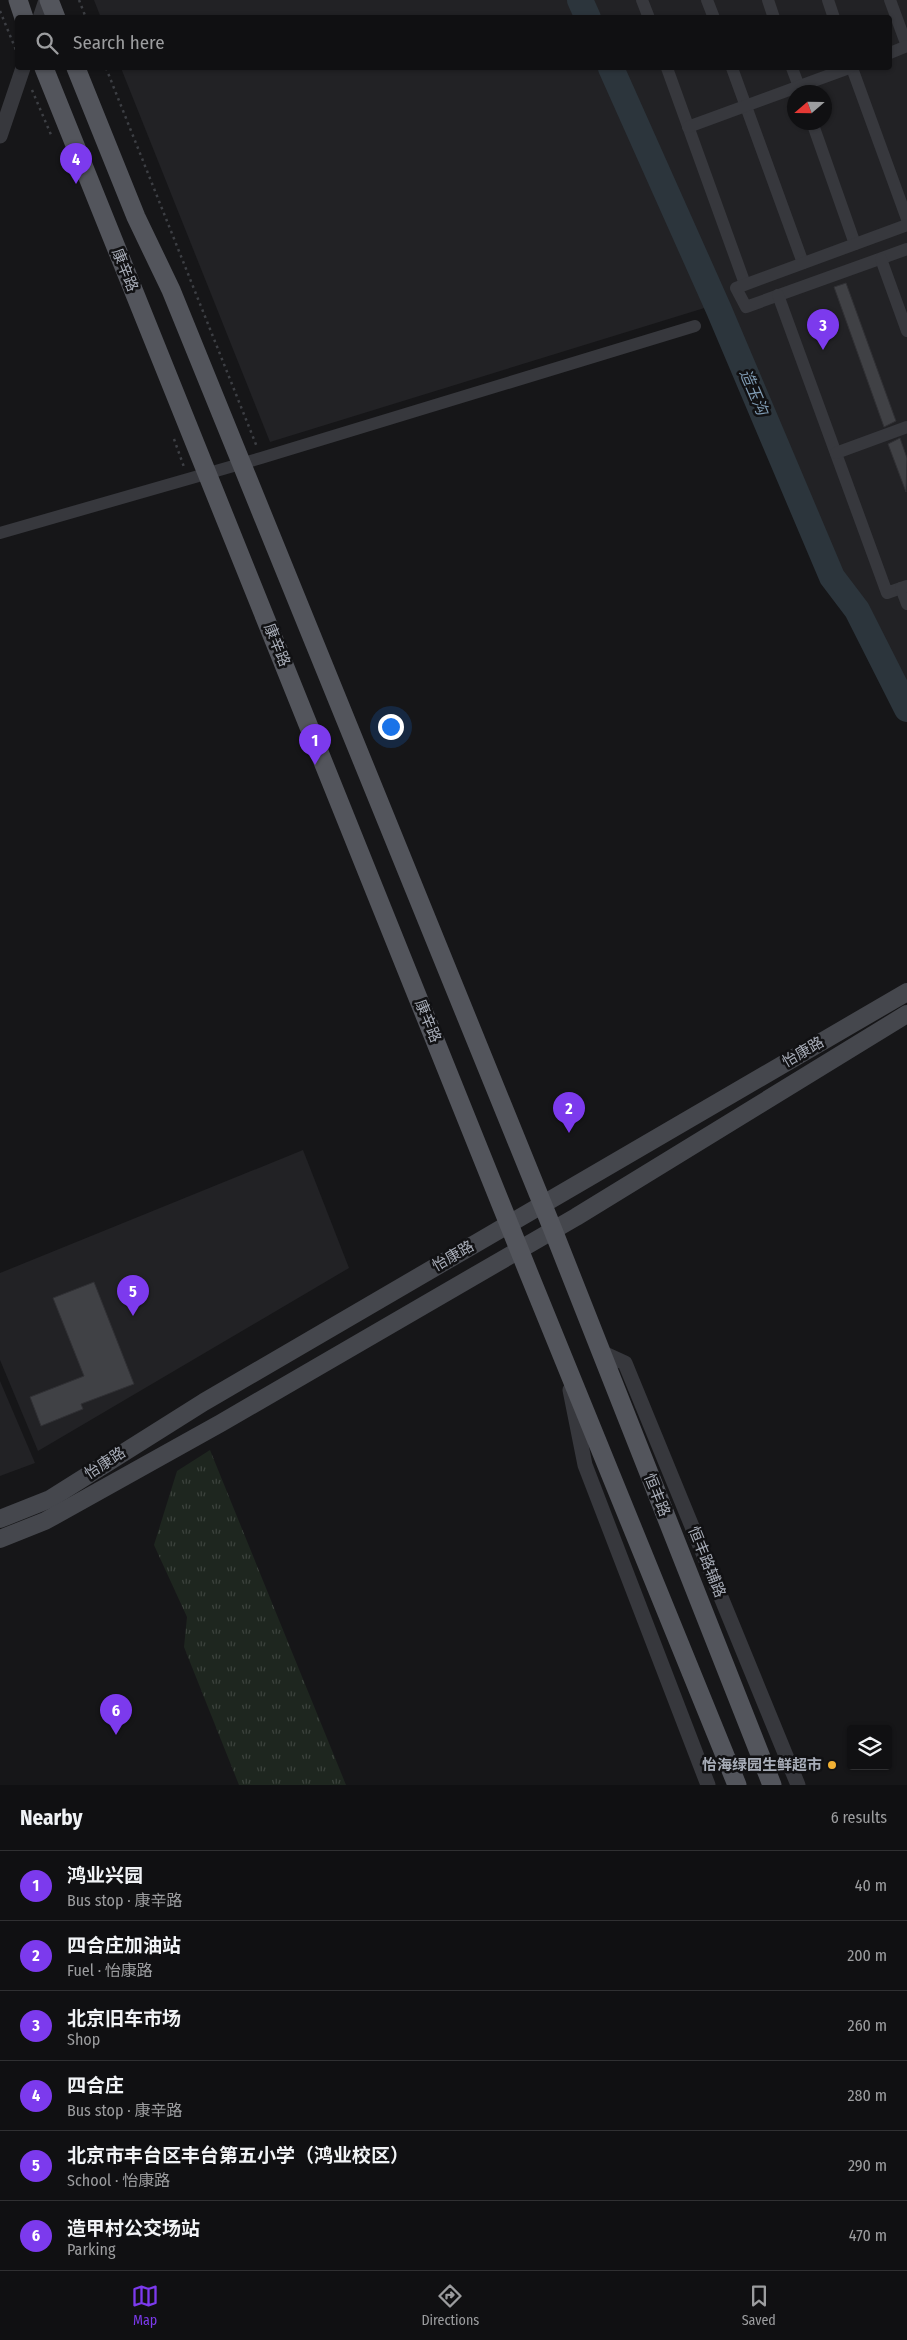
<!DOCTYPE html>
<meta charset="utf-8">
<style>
body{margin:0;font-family:"Fira Sans Condensed","Noto Sans SC",sans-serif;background:#19191b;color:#f1f3f6}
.controls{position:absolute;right:15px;bottom:15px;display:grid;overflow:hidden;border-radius:5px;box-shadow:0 1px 4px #0004}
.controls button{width:45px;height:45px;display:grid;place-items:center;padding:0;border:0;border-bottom:1px solid #303032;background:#101012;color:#f1f3f6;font:25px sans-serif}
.compass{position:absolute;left:787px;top:85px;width:45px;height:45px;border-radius:50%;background:#101012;box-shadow:0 1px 4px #0004;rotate:250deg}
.you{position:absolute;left:390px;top:726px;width:18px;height:18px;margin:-12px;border:4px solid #fff;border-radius:50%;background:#1a73e8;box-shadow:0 0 0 8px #1a73e833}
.badge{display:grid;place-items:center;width:32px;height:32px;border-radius:50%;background:#7c3aed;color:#fff;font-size:16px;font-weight:700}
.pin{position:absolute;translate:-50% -41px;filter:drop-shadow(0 1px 2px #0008)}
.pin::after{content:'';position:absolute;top:26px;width:18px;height:15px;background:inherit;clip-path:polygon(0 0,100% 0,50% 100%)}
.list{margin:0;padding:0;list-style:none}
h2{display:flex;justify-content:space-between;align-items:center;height:65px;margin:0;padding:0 20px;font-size:21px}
h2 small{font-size:16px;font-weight:400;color:#9c9d9f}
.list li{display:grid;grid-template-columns:32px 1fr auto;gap:15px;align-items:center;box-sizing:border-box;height:70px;padding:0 20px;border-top:1px solid #303032}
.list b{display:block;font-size:19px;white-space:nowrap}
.list p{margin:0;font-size:16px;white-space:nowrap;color:#9c9d9f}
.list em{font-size:16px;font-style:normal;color:#9c9d9f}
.icon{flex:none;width:28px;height:28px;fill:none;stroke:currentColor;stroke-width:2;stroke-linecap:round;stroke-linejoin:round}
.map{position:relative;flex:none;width:907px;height:1785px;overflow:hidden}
.search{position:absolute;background:#101012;box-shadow:0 1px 4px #0004;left:15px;right:15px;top:15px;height:55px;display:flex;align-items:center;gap:12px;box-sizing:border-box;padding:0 18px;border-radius:5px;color:#9c9d9f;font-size:19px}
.sheet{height:485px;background:#101012}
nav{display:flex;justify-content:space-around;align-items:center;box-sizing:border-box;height:70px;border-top:1px solid #303032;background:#101012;font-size:14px;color:#9c9d9f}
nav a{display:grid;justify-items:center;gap:2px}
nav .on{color:#7c3aed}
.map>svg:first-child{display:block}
.built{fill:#222225;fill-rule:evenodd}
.grass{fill:url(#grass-tufts)}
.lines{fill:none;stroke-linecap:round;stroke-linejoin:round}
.river{stroke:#2c353c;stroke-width:26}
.building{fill:#404145;stroke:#303034}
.path{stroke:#3d3f44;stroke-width:2.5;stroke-dasharray:2.5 4;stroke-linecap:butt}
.minor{stroke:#37383d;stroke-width:12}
.tertiary{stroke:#37383d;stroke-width:15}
.secondary{stroke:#45474d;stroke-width:18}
.primary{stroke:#53555c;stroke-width:19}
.poi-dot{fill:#f2b134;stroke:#111113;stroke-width:2}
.labels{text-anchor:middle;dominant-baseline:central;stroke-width:5;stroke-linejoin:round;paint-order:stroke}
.street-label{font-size:15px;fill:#a8adb8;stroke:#111113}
.poi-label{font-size:15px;font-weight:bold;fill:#a8adb8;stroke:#111113;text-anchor:end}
.water-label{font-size:16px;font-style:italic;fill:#7f9bb3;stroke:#111113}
</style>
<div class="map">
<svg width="907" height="1785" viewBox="0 0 907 1785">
<defs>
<pattern id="grass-tufts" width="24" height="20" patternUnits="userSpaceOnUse" patternTransform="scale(1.25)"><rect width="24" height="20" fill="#1e261f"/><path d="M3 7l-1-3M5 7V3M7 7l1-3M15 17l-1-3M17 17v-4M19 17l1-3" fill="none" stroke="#3c433d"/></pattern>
</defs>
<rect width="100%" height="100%" fill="#161618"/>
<g class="built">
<path d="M94 0H574L582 17 101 18Z"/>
<path d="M585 0H907V689L865 603 840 578 615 68H890V18L593 17ZM794 92H824V122H794Z"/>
<path d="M121 68H604L711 306 270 442Z"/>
<path d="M303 1150 349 1268 38 1451 0 1360V1273Z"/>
<path d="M0 1381 35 1463 0 1476Z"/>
</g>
<path class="grass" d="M210 1450 346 1785H239L184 1647 187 1617 154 1545 177 1471Z"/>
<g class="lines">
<g class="river">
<path d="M580 0 588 18"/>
<path d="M611 68 719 310 832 577 857 610 907 709"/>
</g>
</g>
<g class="building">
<path d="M846 283 896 421 884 427 834 287Z"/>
<path d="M900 438 907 458 906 492 888 444Z"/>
<path d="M94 1282 134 1384 81 1404 83 1409 41 1426 30 1397 84 1376 53 1298Z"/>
</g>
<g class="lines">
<g class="path">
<path d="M79 0 86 18"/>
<path d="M0 11 18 55"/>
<path d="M106 68 257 447"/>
<path d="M32 90 52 137"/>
<path d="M174 439 184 467"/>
</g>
<g class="minor">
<path d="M642 0 649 18"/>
<path d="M707 0 714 18"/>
<path d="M768 0 774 18"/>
<path d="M828 0 834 18"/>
<path d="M890 0 907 46"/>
<path d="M890 53 907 46"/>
<path d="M667 68 745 284"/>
<path d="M732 68 803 263"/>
<path d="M792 68 801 92"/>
<path d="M852 68 907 219"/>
<path d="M812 122 855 244"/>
<path d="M688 127 849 68"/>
<path d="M907 225 736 288 746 307 907 249"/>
<path d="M881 259 907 331"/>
<path d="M778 295 887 593 901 588"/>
<path d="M836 453 907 427"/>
<path d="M0 533 261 458 695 326"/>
<path d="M907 586 901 588 907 604"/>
</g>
<g class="tertiary">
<path d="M40 18 46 0"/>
<path d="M0 136 23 68"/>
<path d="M601 1352 625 1363 798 1785"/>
<path d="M570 1390 585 1465 708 1785"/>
</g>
<g class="secondary">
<path d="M0 1519 50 1499 204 1402 907 992"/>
<path d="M0 1539 45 1521 221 1423 576 1217 907 1014"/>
</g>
<g class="primary">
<path d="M18 0 24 18"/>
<path d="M49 0 56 18"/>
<path d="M44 68 529 1274 737 1785"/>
<path d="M76 68 136 217 171 290 553 1230 772 1785"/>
</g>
</g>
<circle class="poi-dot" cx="832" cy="1765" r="5"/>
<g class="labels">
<g class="street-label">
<text transform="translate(125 270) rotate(68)">康辛路</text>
<text transform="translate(277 645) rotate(68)">康辛路</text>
<text transform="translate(428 1021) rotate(68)">康辛路</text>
<text transform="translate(803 1052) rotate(-30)">怡康路</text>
<text transform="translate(453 1256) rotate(-30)">怡康路</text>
<text transform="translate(105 1463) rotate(-33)">怡康路</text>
<text transform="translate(657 1495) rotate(68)">恒丰路</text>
<text transform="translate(707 1562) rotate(68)">恒丰路辅路</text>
</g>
<g class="poi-label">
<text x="822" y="1765">怡海绿园生鲜超市</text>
</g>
<g class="water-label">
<text transform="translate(754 392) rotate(67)">造玉沟</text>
</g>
</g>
</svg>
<div class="controls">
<button><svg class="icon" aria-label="layers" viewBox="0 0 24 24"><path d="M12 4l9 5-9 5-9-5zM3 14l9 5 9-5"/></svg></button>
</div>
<svg class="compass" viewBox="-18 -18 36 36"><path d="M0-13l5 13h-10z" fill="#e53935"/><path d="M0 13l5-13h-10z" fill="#9c9d9f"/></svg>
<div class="you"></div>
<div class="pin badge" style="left:315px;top:765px">1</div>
<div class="pin badge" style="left:569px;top:1133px">2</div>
<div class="pin badge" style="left:823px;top:350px">3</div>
<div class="pin badge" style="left:76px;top:184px">4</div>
<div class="pin badge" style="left:133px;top:1316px">5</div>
<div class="pin badge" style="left:116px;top:1735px">6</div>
<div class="search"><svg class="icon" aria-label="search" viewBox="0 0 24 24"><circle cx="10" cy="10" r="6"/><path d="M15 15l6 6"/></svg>Search here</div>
</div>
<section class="sheet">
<h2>Nearby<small>6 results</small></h2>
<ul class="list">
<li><span class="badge">1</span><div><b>鸿业兴园</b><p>Bus stop · 康辛路</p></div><em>40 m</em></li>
<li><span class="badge">2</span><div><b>四合庄加油站</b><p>Fuel · 怡康路</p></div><em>200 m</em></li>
<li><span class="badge">3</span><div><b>北京旧车市场</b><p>Shop</p></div><em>260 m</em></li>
<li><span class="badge">4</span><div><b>四合庄</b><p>Bus stop · 康辛路</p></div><em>280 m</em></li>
<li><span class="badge">5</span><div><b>北京市丰台区丰台第五小学（鸿业校区）</b><p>School · 怡康路</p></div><em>290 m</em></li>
<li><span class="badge">6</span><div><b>造甲村公交场站</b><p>Parking</p></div><em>470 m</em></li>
</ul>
</section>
<nav>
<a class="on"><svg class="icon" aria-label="map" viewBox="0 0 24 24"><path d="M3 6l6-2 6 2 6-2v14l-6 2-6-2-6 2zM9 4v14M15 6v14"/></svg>Map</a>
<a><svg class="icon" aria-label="directions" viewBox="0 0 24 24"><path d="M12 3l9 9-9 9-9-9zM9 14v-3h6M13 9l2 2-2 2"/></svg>Directions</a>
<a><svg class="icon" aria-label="saved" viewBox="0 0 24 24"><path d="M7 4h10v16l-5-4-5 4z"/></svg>Saved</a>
</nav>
